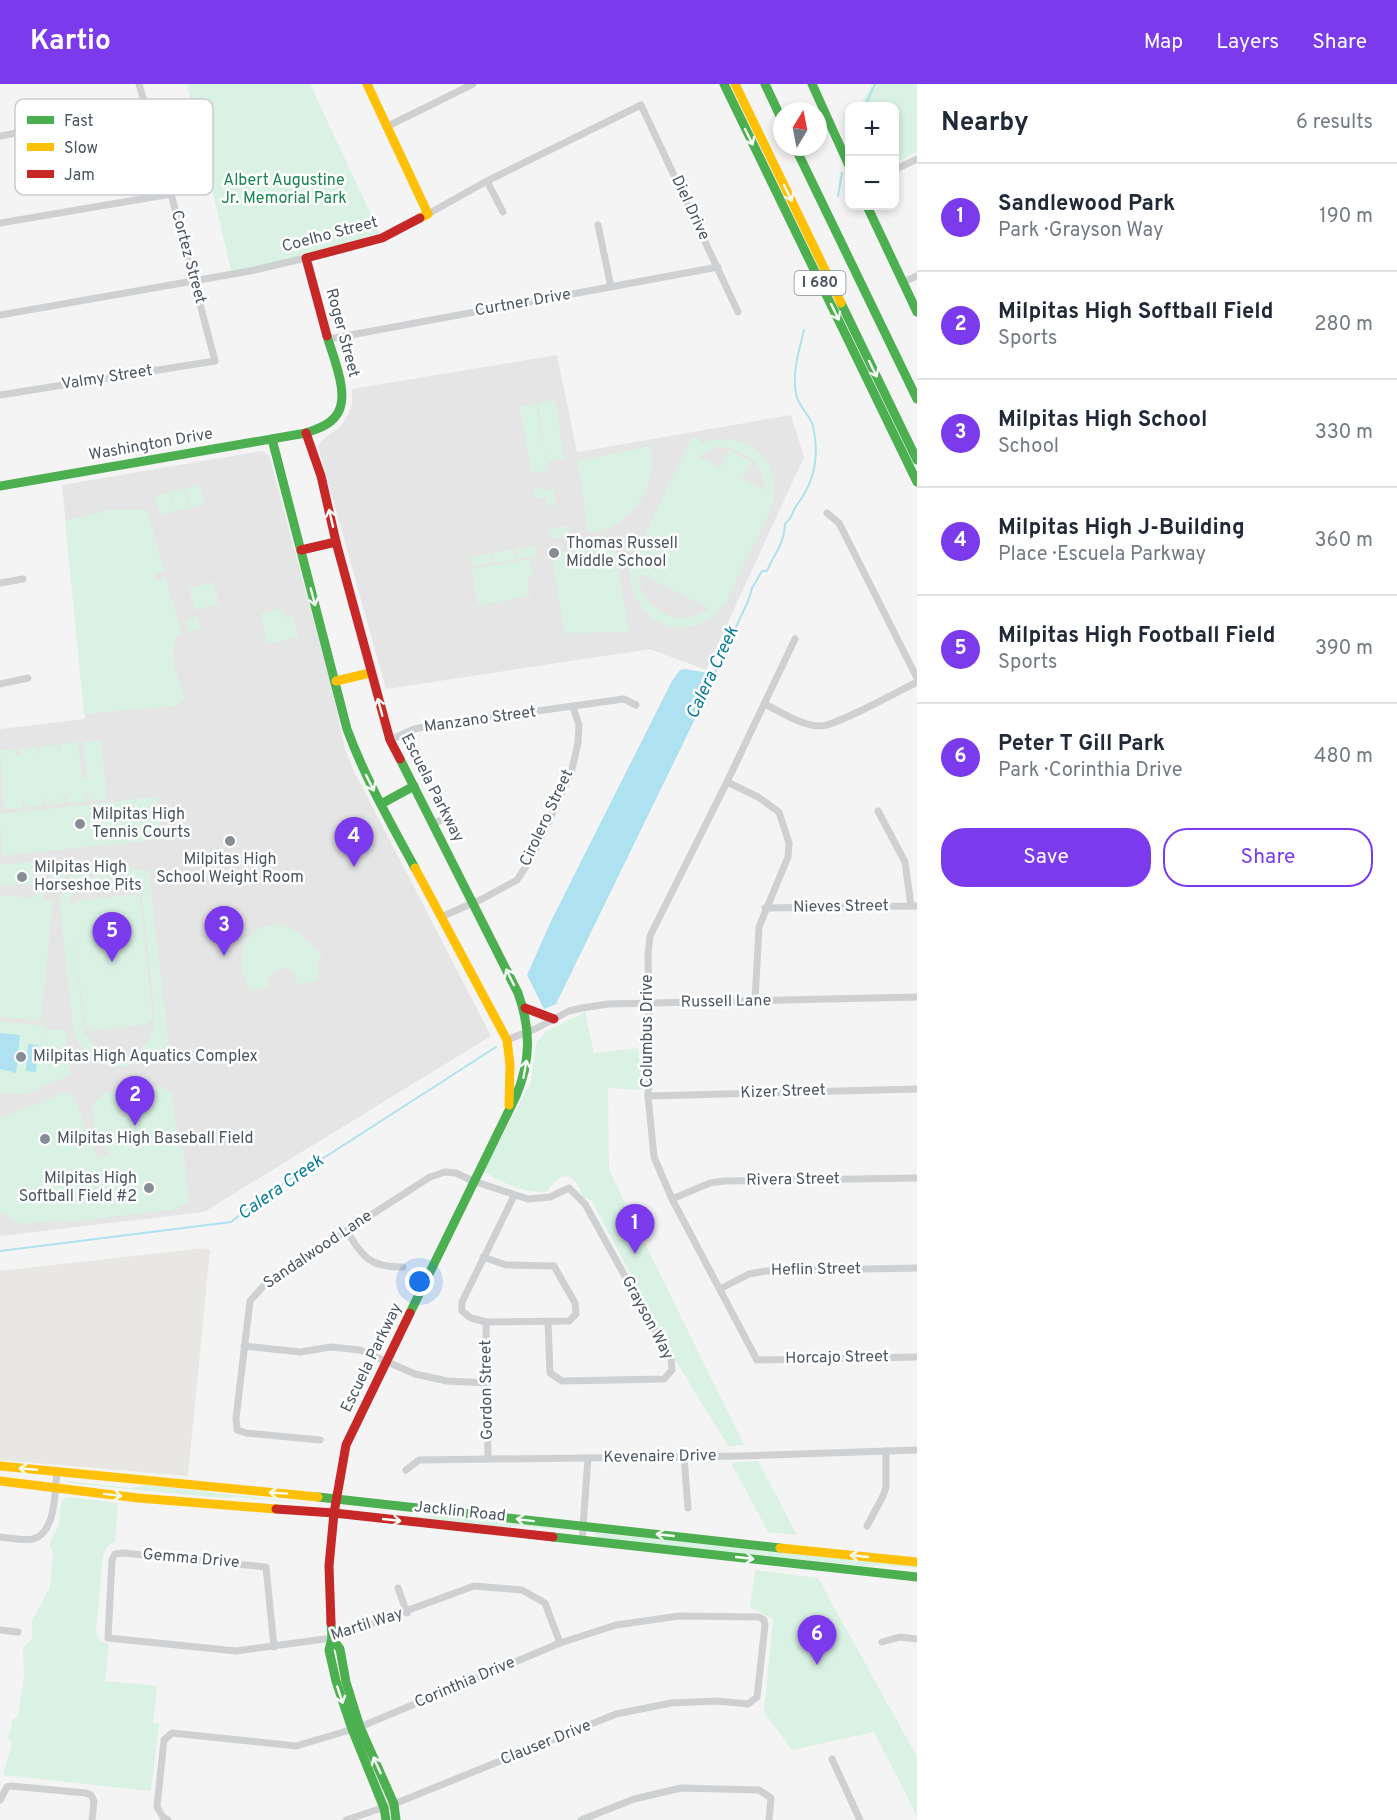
<!DOCTYPE html>
<meta charset="utf-8">
<style>
body{margin:0;font-family:Overpass,sans-serif;background:#f6f6f7;color:#1f2937}
.controls{position:absolute;right:18px;top:18px;display:grid;overflow:hidden;border-radius:12px;box-shadow:0 3px 9px #0003}
.controls button{width:54px;height:54px;display:grid;place-items:center;padding:0;border:0;border-bottom:2px solid #e0e1e3;background:#fff;color:#1f2937;font:30px sans-serif}
.compass{position:absolute;left:773px;top:18px;width:54px;height:54px;border-radius:50%;background:#fff;box-shadow:0 3px 9px #0003;rotate:10deg}
.you{position:absolute;left:420px;top:1198px;width:21px;height:21px;margin:-15px;border:4px solid #fff;border-radius:50%;background:#1a73e8;box-shadow:0 0 0 9px #1a73e833}
.badge{display:grid;place-items:center;width:39px;height:39px;border-radius:50%;background:#7c3aed;color:#fff;font-size:20px;font-weight:700}
.pin{position:absolute;translate:-50% -50px;filter:drop-shadow(0 2px 3px #0008)}
.pin::after{content:'';position:absolute;top:32px;width:21px;height:18px;background:inherit;clip-path:polygon(0 0,100% 0,50% 100%)}
.list{margin:0;padding:0;list-style:none}
h2{display:flex;justify-content:space-between;align-items:center;height:78px;margin:0;padding:0 24px;font-size:26px}
h2 small{font-size:20px;font-weight:400;color:#747a83}
.list li{display:grid;grid-template-columns:39px 1fr auto;gap:18px;align-items:center;box-sizing:border-box;height:108px;padding:0 24px;border-top:2px solid #e0e1e3}
.list b{display:block;font-size:22px;white-space:nowrap}
.list p{margin:0;font-size:20px;white-space:nowrap;color:#747a83}
.list em{font-size:20px;font-style:normal;color:#747a83}
.actions{display:flex;gap:12px;padding:18px 24px}
.actions a{flex:1;padding:14px 0;border:2px solid #7c3aed;border-radius:24px;text-align:center;font-size:21px;color:#7c3aed}
.actions .main{background:#7c3aed;color:#fff}
.map{position:relative;flex:none;width:917px;height:1736px;overflow:hidden}
header{display:flex;align-items:center;gap:36px;box-sizing:border-box;height:84px;padding:0 30px;background:#7c3aed;color:#fff}
header strong{font-size:28px}
nav{display:flex;gap:33px;margin-inline-start:auto;font-size:21px}
main{display:flex}
aside{flex:1;background:#fff}
.map>svg:first-child{display:block}
.commercial{fill:#e8e7e3}
.education{fill:#e6e5e6}
.green{fill:#d9f2e3;fill-rule:evenodd}
.water{fill:#aee2f0}
.lines{fill:none;stroke-linecap:round;stroke-linejoin:round}
.stream{stroke:#aee2f0;stroke-width:2}
.street{stroke:#ced0d2;stroke-width:7}
.fast{stroke:#4caf50;stroke-width:9}
.slow{stroke:#ffc107;stroke-width:9}
.jam{stroke:#c62828;stroke-width:9}
.oneway{stroke:#f6fbf6}
.poi-dot{fill:#868d94;stroke:#fff;stroke-width:2}
.labels{text-anchor:middle;dominant-baseline:central;stroke-width:5;stroke-linejoin:round;paint-order:stroke}
.shield{fill:#fff;stroke:#808990;stroke-width:1.5}
.shield-label{font-size:15px;font-weight:bold;fill:#4a5661}
.park-label{font-size:16px;fill:#17864f;stroke:#fff}
.street-label{font-size:16px;fill:#4a5661;stroke:#fff}
.poi-label{font-size:16px;fill:#4a5661;stroke:#fff;text-anchor:start}
.water-label{font-size:18px;font-style:italic;fill:#0c7c9b;stroke:#fff}
.key{fill:#fff;stroke:#c9ccd0;stroke-width:1.5}
.key-label{font-size:16px;fill:#4a5661}
</style>
<header>
<strong>Kartio</strong>
<nav><a>Map</a><a>Layers</a><a>Share</a></nav>
</header>
<main>
<div class="map">
<svg width="917" height="1736" viewBox="0 0 917 1736">
<rect width="100%" height="100%" fill="#f4f4f4"/>
<path class="commercial" d="M204 1164 210 1166 188 1392 0 1376V1187Z"/>
<g class="education">
<path d="M557 271 577 368 791 331 804 373 706 586 650 565 386 605 318 362 322 356 340 343 346 334 352 322V305Z"/>
<path d="M262 367 269 371 332 604 345 665 353 685 491 952 204 1128 0 1152V645L85 635 62 401Z"/>
</g>
<g class="green">
<path d="M187 0H310L382 154 232 190Z"/>
<path d="M872 0H917V68L895 79 894 22H860Z"/>
<path d="M555 316 564 375 547 378 538 319Z"/>
<path d="M536 320 548 386 532 389 519 322Z"/>
<path d="M692 352 701 356 700 360C731 346 769 362 774 398 774 404 773 411 773 417 766 440 753 462 742 484 735 498 729 517 718 528 691 555 649 545 635 511 632 504 629 496 631 489L628 487ZM719 363C743 365 766 379 765 406L730 389 743 394 752 378 729 366 720 384 698 373 709 365ZM640 490 708 524V525C701 529 694 533 686 534 664 536 635 514 640 490Z"/>
<path d="M650 362C659 395 640 428 610 443 604 447 595 448 588 450L578 377Z"/>
<path d="M199 400 205 421 190 424 185 404Z"/>
<path d="M184 404 189 424 175 428 170 408Z"/>
<path d="M544 404 545 407 554 406 556 421 548 422 546 413 534 415 533 406Z"/>
<path d="M169 408 174 428 160 432 155 412Z"/>
<path d="M141 425 147 426 164 488 155 490 156 497 166 494 181 549C163 566 179 594 185 614L178 622 84 630 65 437 111 426Z"/>
<path d="M568 442 570 452 550 455 548 446Z"/>
<path d="M536 462 537 472 517 475 516 465Z"/>
<path d="M615 463 629 548 565 549 551 469Z"/>
<path d="M513 466 515 476 495 479 493 469Z"/>
<path d="M490 469 492 479 472 482 470 473Z"/>
<path d="M530 475 533 493 527 494 530 512 478 521 472 485Z"/>
<path d="M213 498 219 520 195 526 189 504Z"/>
<path d="M282 524 285 534 293 532 299 553 267 559 261 529Z"/>
<path d="M198 532 201 545 189 548 186 535Z"/>
<path d="M101 656 107 715 89 717V710H84L85 717 67 719 66 712H63L64 719 46 721 45 714H42L43 722 25 723 24 717H21L22 724 4 725 0 666 15 665 16 672H19V665L37 663V670H40V662L57 661 58 667H61V660L78 658 82 694H87L83 658Z"/>
<path d="M157 713 162 755 2 772 0 730Z"/>
<path d="M102 775 122 778 138 787 149 786 169 965C165 965 158 965 154 966 147 970 143 977 135 980 107 990 80 972 73 945L60 820C63 796 78 779 102 775ZM107 785C125 787 135 797 142 814L155 934C153 978 104 986 84 948L71 823 85 943H89V947L149 940V936H153L140 813 135 814V810L75 817 76 820 71 821C69 805 82 791 98 787V792L86 796C94 813 115 811 120 792L107 791Z"/>
<path d="M42 778 43 800 0 801V780Z"/>
<path d="M58 781 70 786 58 802V806L54 805 55 801 46 784Z"/>
<path d="M45 803 48 804 42 815 53 816 41 937 0 933V811L33 814 44 806Z"/>
<path d="M279 840C299 845 312 859 323 875L317 877 319 892 316 898 298 900 293 888C284 882 276 884 269 893L268 904 250 905C240 893 238 862 251 850 258 843 270 840 279 840Z"/>
<path d="M585 928 594 969 638 964 643 1006 608 1004 609 1086 744 1361 728 1362 677 1279 592 1117 583 1113C579 1101 570 1084 556 1097 552 1101 550 1104 546 1108 520 1108 505 1100 483 1087L531 998 536 960 545 948Z"/>
<path d="M0 937 45 942 44 967 46 945 66 947 71 991 22 1011 0 1009Z"/>
<path d="M163 1002 172 1009 178 1064H183L189 1116 184 1122H178V1125L61 1139 60 1136 22 1140 0 1129V1034L64 1009 74 1013 98 1075 110 1070C97 1055 91 1039 93 1019L104 1009Z"/>
<path d="M758 1377 797 1451 768 1448 731 1379Z"/>
<path d="M68 1397 131 1404 146 1401 315 1420 239 1413 221 1414 68 1399Z"/>
<path d="M69 1413 118 1419 115 1458C107 1460 105 1465 103 1472L96 1547C97 1555 102 1558 109 1560L105 1597 157 1602 153 1639 159 1640 151 1707 3 1691 12 1659 7 1654 11 1645 12 1636 18 1632 24 1594 23 1563 32 1555V1537L50 1503 53 1469 49 1461 59 1440 61 1419 63 1416Z"/>
<path d="M438 1432 567 1445 568 1446 519 1442 500 1444 407 1433Z"/>
<path d="M595 1449 917 1482V1484L886 1481 866 1482 614 1456 596 1453Z"/>
<path d="M755 1486 818 1494 917 1673V1732L874 1648 792 1666 764 1628 773 1535 750 1523Z"/>
</g>
<g class="water">
<path d="M685 585 709 589 715 594 556 920 544 925 527 891 552 835 672 597 680 586Z"/>
<path d="M0 949 20 951 16 989 0 985Z"/>
<path d="M28 960 38 961 36 988 26 987Z"/>
</g>
<g class="lines">
<g class="stream">
<path d="M865 22 875 0"/>
<path d="M849 58 850 57"/>
<path d="M838 112 842 89"/>
<path d="M713 593 749 515 752 504 762 487H767C775 468 784 461 785 440 795 431 791 428 797 421 815 397 820 372 813 342 810 331 798 322 796 310 792 288 799 267 804 246"/>
<path d="M0 1167 231 1138 263 1113 496 963"/>
</g>
<g class="street">
<path d="M386 43 473 0"/>
<path d="M0 52 146 25"/>
<path d="M894 86 917 75"/>
<path d="M487 97 503 128"/>
<path d="M428 130 487 97 641 21 738 228"/>
<path d="M0 139 171 110"/>
<path d="M598 141 611 203"/>
<path d="M903 198 917 192"/>
<path d="M0 231 250 187 306 174"/>
<path d="M329 255 718 183"/>
<path d="M0 311 215 277 171 110 139 0"/>
<path d="M827 429 839 439 917 594"/>
<path d="M0 499 23 495"/>
<path d="M795 555 727 698 650 852 648 871 650 981 648 1012 654 1073 672 1115 757 1276 917 1273"/>
<path d="M0 600 28 594"/>
<path d="M765 620C781 628 801 642 820 642 836 642 899 607 917 598"/>
<path d="M390 656 414 645 429 642 624 615 636 621"/>
<path d="M727 698 758 713 779 728 789 759 788 773 759 843 755 917"/>
<path d="M878 727 905 778 911 822"/>
<path d="M433 740 447 733"/>
<path d="M765 824 917 822"/>
<path d="M441 833 482 815 517 796 532 773 571 689 578 659 579 641 573 623"/>
<path d="M507 956 535 945 569 927 582 924 608 920 917 913"/>
<path d="M648 1012 917 1005"/>
<path d="M672 1115 710 1099 724 1097 917 1094"/>
<path d="M347 1147C362 1173 371 1184 403 1183"/>
<path d="M483 1173 506 1181 554 1182 575 1219 576 1230 569 1237 486 1238 471 1234 462 1227V1218L514 1112"/>
<path d="M720 1205 749 1190 766 1187 917 1184"/>
<path d="M486 1238 488 1375"/>
<path d="M244 1262 300 1268 331 1263 360 1266 415 1290 447 1297 487 1299"/>
<path d="M320 1356 246 1349 237 1346 236 1334 250 1217 267 1198 430 1093 445 1088 456 1089 473 1097 528 1115 550 1113 569 1104 585 1120 671 1275 672 1286 664 1295 562 1297 550 1289 548 1238"/>
<path d="M684 1373 688 1424"/>
<path d="M406 1386 419 1376 741 1372 917 1366"/>
<path d="M867 1442 883 1412 886 1403V1367"/>
<path d="M0 1453C10 1454 23 1457 33 1455 56 1449 55 1407 57 1387"/>
<path d="M582 1457 588 1374"/>
<path d="M398 1504 407 1529"/>
<path d="M0 1546 18 1548"/>
<path d="M882 1558 900 1553 917 1555"/>
<path d="M274 1563 266 1483 123 1469 115 1470 112 1476 108 1554 236 1567 332 1554 474 1502 522 1506 545 1519 560 1559"/>
<path d="M832 1675 860 1736"/>
<path d="M0 1716 7 1703 11 1702 86 1709 91 1711 94 1717 92 1736"/>
<path d="M168 1736 163 1733 157 1723 164 1656 172 1649 296 1662 360 1643 560 1559 616 1541 679 1532 759 1533 764 1536 765 1541 757 1613 748 1620 717 1617 671 1619 616 1630 394 1720 346 1736"/>
<path d="M581 1736 634 1715 681 1704 759 1706 771 1714 769 1736"/>
</g>
<g class="fast">
<path d="M724 0 917 398"/>
<path d="M765 0 782 36"/>
<path d="M812 0 850 84"/>
<path d="M795 63 917 315"/>
<path d="M867 122 917 228"/>
<path d="M841 219 917 376"/>
<path d="M272 355 347 645C365 694 390 738 415 784"/>
<path d="M0 402 306 349C316 345 328 342 335 333 352 315 333 273 327 252"/>
<path d="M400 675 518 909C531 945 531 977 516 1012L410 1229"/>
<path d="M381 720 414 702"/>
<path d="M318 1413 780 1464"/>
<path d="M553 1453 917 1493"/>
<path d="M331 1539 332 1554 329 1566 336 1597 352 1645 384 1724 386 1736"/>
<path d="M332 1554 340 1565 346 1598 360 1643 394 1720 396 1736"/>
</g>
<g class="slow">
<path d="M367 0 428 130 420 134"/>
<path d="M735 0 841 219"/>
<path d="M336 597 370 589"/>
<path d="M415 784 507 956 510 981 509 1021"/>
<path d="M0 1382 318 1413"/>
<path d="M0 1397 138 1414 276 1425"/>
<path d="M780 1464 917 1478"/>
</g>
<g class="jam">
<path d="M327 252 306 174 382 154 420 134"/>
<path d="M306 349 321 392 336 458 390 656 400 675"/>
<path d="M301 466 336 458"/>
<path d="M525 924 554 935"/>
<path d="M276 1425 334 1429 553 1453"/>
<path d="M331 1539 329 1482 334 1429 346 1361 410 1229"/>
</g>
</g>
<defs><path id="oneway-shaft" d="M-6 0H5M1.5-3L5.5 0L1.5 3" fill="none" stroke-width="1.6" stroke-linecap="round" stroke-linejoin="round" transform="scale(1.5)"/></defs>
<g class="oneway">
<use href="#oneway-shaft" transform="translate(749 53) rotate(64)"/>
<use href="#oneway-shaft" transform="translate(788 109) rotate(64)"/>
<use href="#oneway-shaft" transform="translate(835 228) rotate(64)"/>
<use href="#oneway-shaft" transform="translate(873 285) rotate(64)"/>
<use href="#oneway-shaft" transform="translate(331 434) rotate(-103)"/>
<use href="#oneway-shaft" transform="translate(313 513) rotate(75)"/>
<use href="#oneway-shaft" transform="translate(380 623) rotate(-105)"/>
<use href="#oneway-shaft" transform="translate(370 699) rotate(64)"/>
<use href="#oneway-shaft" transform="translate(510 893) rotate(-116)"/>
<use href="#oneway-shaft" transform="translate(525 985) rotate(-80)"/>
<use href="#oneway-shaft" transform="translate(28 1385) rotate(-175)"/>
<use href="#oneway-shaft" transform="translate(278 1409) rotate(-176)"/>
<use href="#oneway-shaft" transform="translate(113 1411) rotate(7)"/>
<use href="#oneway-shaft" transform="translate(392 1436) rotate(6)"/>
<use href="#oneway-shaft" transform="translate(525 1436) rotate(-173)"/>
<use href="#oneway-shaft" transform="translate(665 1451) rotate(-174)"/>
<use href="#oneway-shaft" transform="translate(859 1472) rotate(-174)"/>
<use href="#oneway-shaft" transform="translate(745 1474) rotate(6)"/>
<use href="#oneway-shaft" transform="translate(340 1611) rotate(72)"/>
<use href="#oneway-shaft" transform="translate(377 1681) rotate(-114)"/>
</g>
<g class="poi-dot">
<circle cx="554" cy="469" r="6"/>
<circle cx="80" cy="740" r="6"/>
<circle cx="230" cy="757" r="6"/>
<circle cx="22" cy="793" r="6"/>
<circle cx="21" cy="973" r="6"/>
<circle cx="45" cy="1055" r="6"/>
<circle cx="149" cy="1104" r="6"/>
</g>
<g class="labels">
<rect class="shield" x="794.5" y="187" width="51" height="24" rx="4.5"/>
<g class="shield-label">
<text x="820" y="199">I 680</text>
</g>
<g class="park-label">
<text x="284" y="97">Albert Augustine<tspan x="284" dy="18">Jr. Memorial Park</tspan></text>
</g>
<g class="street-label">
<text transform="translate(690 124) rotate(65)">Diel Drive</text>
<text transform="translate(330 151) rotate(-15)">Coelho Street</text>
<text transform="translate(188 173) rotate(75)">Cortez Street</text>
<text transform="translate(523 219) rotate(-10)">Curtner Drive</text>
<text transform="translate(342 249) rotate(75)">Roger Street</text>
<text transform="translate(107 294) rotate(-9)">Valmy Street</text>
<text transform="translate(151 361) rotate(-10)">Washington Drive</text>
<text transform="translate(480 636) rotate(-8)">Manzano Street</text>
<text transform="translate(432 704) rotate(63)">Escuela Parkway</text>
<text transform="translate(547 734) rotate(-65)">Cirolero Street</text>
<text transform="translate(841 823) rotate(-1)">Nieves Street</text>
<text transform="translate(726 918) rotate(-1)">Russell Lane</text>
<text transform="translate(648 947) rotate(-90)">Columbus Drive</text>
<text transform="translate(783 1008) rotate(-2)">Kizer Street</text>
<text transform="translate(793 1096) rotate(-1)">Rivera Street</text>
<text transform="translate(318 1166) rotate(-34)">Sandalwood Lane</text>
<text transform="translate(816 1186) rotate(-1)">Heflin Street</text>
<text transform="translate(647 1234) rotate(62)">Grayson Way</text>
<text transform="translate(372 1274) rotate(-64)">Escuela Parkway</text>
<text transform="translate(837 1274) rotate(-1)">Horcajo Street</text>
<text transform="translate(487 1306) rotate(-91)">Gordon Street</text>
<text transform="translate(660 1373) rotate(-1)">Kevenaire Drive</text>
<text transform="translate(460 1428) rotate(6)">Jacklin Road</text>
<text transform="translate(191 1475) rotate(5)">Gemma Drive</text>
<text transform="translate(367 1541) rotate(-18)">Martil Way</text>
<text transform="translate(465 1599) rotate(-23)">Corinthia Drive</text>
<text transform="translate(546 1659) rotate(-22)">Clauser Drive</text>
</g>
<g class="poi-label">
<text x="566" y="460">Thomas Russell<tspan x="566" dy="18">Middle School</tspan></text>
<text x="92" y="731">Milpitas High<tspan x="92" dy="18">Tennis Courts</tspan></text>
<text x="230" y="776" text-anchor="middle">Milpitas High<tspan x="230" dy="18">School Weight Room</tspan></text>
<text x="34" y="784">Milpitas High<tspan x="34" dy="18">Horseshoe Pits</tspan></text>
<text x="33" y="973">Milpitas High Aquatics Complex</text>
<text x="57" y="1055">Milpitas High Baseball Field</text>
<text x="137" y="1095" text-anchor="end">Milpitas High<tspan x="137" dy="18">Softball Field #2</tspan></text>
</g>
<g class="water-label">
<text transform="translate(713 589) rotate(-65)">Calera Creek</text>
<text transform="translate(281 1104) rotate(-35)">Calera Creek</text>
</g>
</g>
<rect x="15" y="15" width="198" height="96" rx="9" class="key"/>
<rect x="27" y="32" width="27" height="8" fill="#4caf50"/>
<rect x="27" y="59" width="27" height="8" fill="#ffc107"/>
<rect x="27" y="86" width="27" height="8" fill="#c62828"/>
<g class="key-label">
<text x="64" y="42">Fast</text>
<text x="64" y="69">Slow</text>
<text x="64" y="96">Jam</text>
</g>
</svg>
<div class="controls">
<button>+</button>
<button>−</button>
</div>
<svg class="compass" viewBox="-18 -18 36 36"><path d="M0-13l5 13h-10z" fill="#e53935"/><path d="M0 13l5-13h-10z" fill="#747a83"/></svg>
<div class="you"></div>
<div class="pin badge" style="left:635px;top:1170px">1</div>
<div class="pin badge" style="left:135px;top:1042px">2</div>
<div class="pin badge" style="left:224px;top:872px">3</div>
<div class="pin badge" style="left:354px;top:783px">4</div>
<div class="pin badge" style="left:112px;top:878px">5</div>
<div class="pin badge" style="left:817px;top:1581px">6</div>
</div>
<aside>
<h2>Nearby<small>6 results</small></h2>
<ul class="list">
<li><span class="badge">1</span><div><b>Sandlewood Park</b><p>Park · Grayson Way</p></div><em>190 m</em></li>
<li><span class="badge">2</span><div><b>Milpitas High Softball Field</b><p>Sports</p></div><em>280 m</em></li>
<li><span class="badge">3</span><div><b>Milpitas High School</b><p>School</p></div><em>330 m</em></li>
<li><span class="badge">4</span><div><b>Milpitas High J-Building</b><p>Place · Escuela Parkway</p></div><em>360 m</em></li>
<li><span class="badge">5</span><div><b>Milpitas High Football Field</b><p>Sports</p></div><em>390 m</em></li>
<li><span class="badge">6</span><div><b>Peter T Gill Park</b><p>Park · Corinthia Drive</p></div><em>480 m</em></li>
</ul>
<div class="actions"><a class="main">Save</a><a>Share</a></div>
</aside>
</main>
